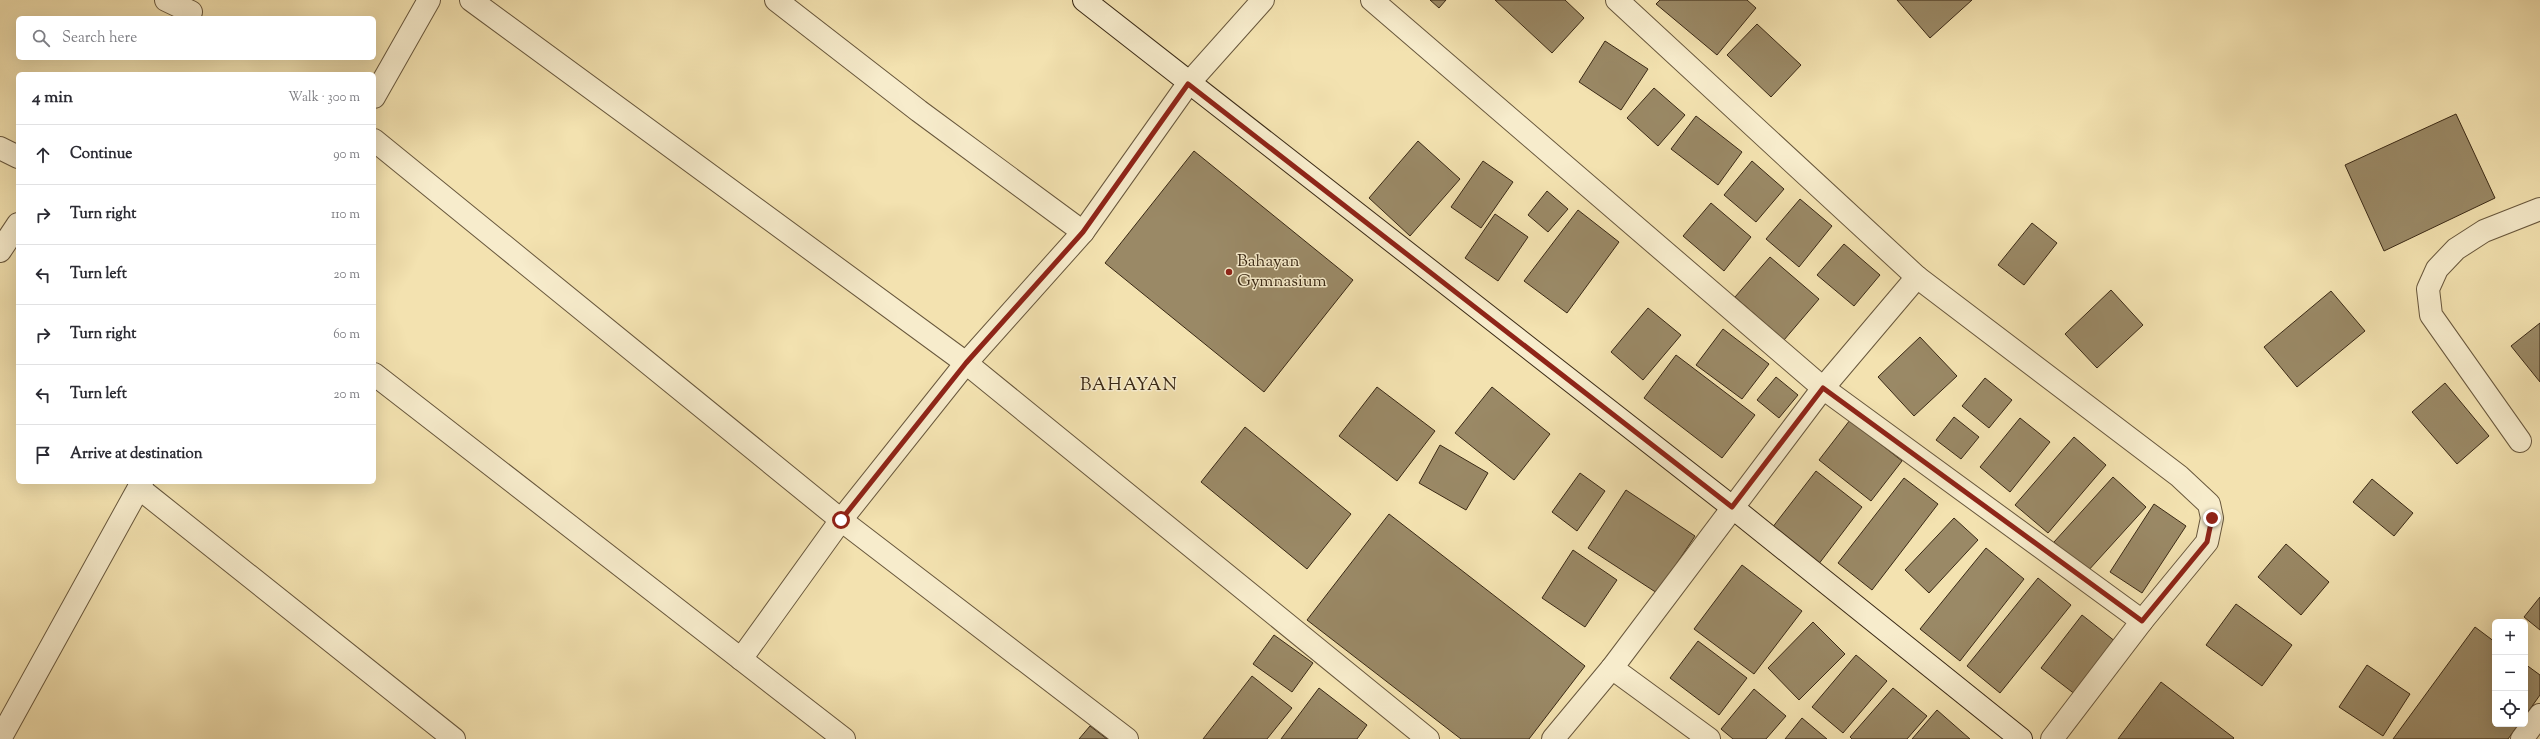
<!DOCTYPE html>
<meta charset="utf-8">
<style>
body{margin:0;font-family:"Sorts Mill Goudy",serif;background:#f7f7f7;color:#2b2b33}
.controls{position:absolute;right:12px;bottom:12px;display:grid;overflow:hidden;border-radius:6px;box-shadow:0 4px 16px #0002}
.controls button{width:36px;height:36px;display:grid;place-items:center;padding:0;border:0;border-bottom:1px solid #e1e1e2;background:#fff;color:#2b2b33;font:20px sans-serif}
.stop{position:absolute;width:12px;height:12px;margin:-9px;border:3px solid #8f2418;border-radius:50%;background:#fff}
.stop.end{background:#8f2418;border-color:#fff;box-shadow:0 1px 4px #0008}
.list{margin:0;padding:0;list-style:none}
h2{display:flex;justify-content:space-between;align-items:center;height:52px;margin:0;padding:0 16px;font-size:17px}
h2 small{font-size:13px;font-weight:400;color:#7c7c81}
.list li{display:grid;grid-template-columns:26px 1fr auto;gap:12px;align-items:center;box-sizing:border-box;height:60px;padding:0 16px;border-top:1px solid #e1e1e2}
.list b{display:block;font-size:15px;white-space:nowrap}
.list em{font-size:13px;font-style:normal;color:#7c7c81}
.icon{flex:none;width:22px;height:22px;fill:none;stroke:currentColor;stroke-width:2;stroke-linecap:round;stroke-linejoin:round}
.map{position:relative;flex:none;width:2540px;height:739px;overflow:hidden}
.search{position:absolute;background:#fff;box-shadow:0 4px 16px #0002;left:16px;top:16px;width:360px;height:44px;display:flex;align-items:center;gap:10px;box-sizing:border-box;padding:0 14px;border-radius:6px;color:#7c7c81;font-size:15px}
.panel{position:absolute;background:#fff;box-shadow:0 4px 16px #0002;left:16px;top:72px;width:360px;height:412px;border-radius:6px}
.map>svg:first-child{display:block}
.building{fill:#9a8966;stroke:#3a2915}
.lines{fill:none;stroke-linecap:round;stroke-linejoin:round}
.street-casing{stroke:#68573c;stroke-width:24}
.secondary-casing{stroke:#3a2915;stroke-width:24}
.street{stroke:#f7eccc;stroke-width:22}
.secondary{stroke:#f7eccc;stroke-width:22}
.route{stroke:#8f2418;stroke-width:5}
.poi-dot{fill:#8f2418;stroke:#f7eccc;stroke-width:1.5}
.labels{text-anchor:middle;dominant-baseline:central;stroke-width:3;stroke-linejoin:round;paint-order:stroke}
.poi-label{font-size:17px;fill:#3a2915;stroke:#f7eccc;text-anchor:start}
.neighbourhood-label{font-size:18px;letter-spacing:1px;fill:#3a2915;stroke:#f7eccc}
</style>
<div class="map">
<svg width="2540" height="739" viewBox="0 0 2540 739">
<rect width="100%" height="100%" fill="#f3e2b0"/>
<filter id="stains"><feTurbulence type="fractalNoise" baseFrequency=".005" numOctaves="4"/><feColorMatrix values="0 0 0 0 .2 0 0 0 0 .09 0 0 0 0 .02 0 0 0 .5 -.17"/></filter>
<radialGradient id="worn" r=".72"><stop offset=".6" stop-color="#630" stop-opacity="0"/><stop offset="1" stop-color="#630" stop-opacity=".3"/></radialGradient>
<g class="building">
<path d="M1430 0H1446L1439 8Z"/>
<path d="M1495 0H1565L1584 18 1552 53Z"/>
<path d="M1660 0H1747L1756 8 1717 55 1656 4Z"/>
<path d="M1897 0H1972L1930 38Z"/>
<path d="M1757 24 1801 65 1771 97 1727 55Z"/>
<path d="M1605 41 1648 69 1621 110 1579 82Z"/>
<path d="M1654 88 1685 115 1658 146 1627 118Z"/>
<path d="M2456 114 2495 198 2384 251 2345 165Z"/>
<path d="M1696 116 1742 152 1718 185 1671 149Z"/>
<path d="M1418 141 1460 179 1410 236 1369 198Z"/>
<path d="M1194 151 1353 280 1264 392 1105 263Z"/>
<path d="M1483 161 1513 182 1481 228 1451 207Z"/>
<path d="M1752 161 1784 189 1756 222 1724 195Z"/>
<path d="M1547 191 1568 209 1548 232 1528 215Z"/>
<path d="M1800 199 1832 226 1799 267 1766 239Z"/>
<path d="M1711 203 1751 237 1724 271 1683 236Z"/>
<path d="M1578 210 1619 242 1567 313 1524 281Z"/>
<path d="M1495 214 1528 237 1498 281 1465 258Z"/>
<path d="M2032 223 2057 243 2024 285 1998 265Z"/>
<path d="M1844 244 1880 275 1854 306 1817 275Z"/>
<path d="M1770 257 1819 299 1784 340 1735 297Z"/>
<path d="M2111 290 2143 325 2097 368 2065 334Z"/>
<path d="M2331 291 2365 331 2297 387 2264 347Z"/>
<path d="M1648 308 1681 335 1643 380 1611 352Z"/>
<path d="M2540 323V382L2511 346Z"/>
<path d="M1723 329 1769 364 1742 399 1696 365Z"/>
<path d="M1920 337 1957 376 1914 416 1878 377Z"/>
<path d="M1676 355 1755 415 1722 458 1644 398Z"/>
<path d="M1776 377 1798 395 1779 418 1757 400Z"/>
<path d="M1985 378 2012 400 1989 428 1962 406Z"/>
<path d="M2445 383 2489 436 2457 464 2412 412Z"/>
<path d="M1377 387 1435 431 1397 481 1339 436Z"/>
<path d="M1492 387 1550 434 1514 480 1455 433Z"/>
<path d="M1954 417 1979 437 1961 459 1936 440Z"/>
<path d="M2020 418 2050 442 2010 492 1980 467Z"/>
<path d="M1850 420 1902 461 1871 501 1819 460Z"/>
<path d="M1245 427 1351 514 1307 569 1201 482Z"/>
<path d="M2074 437 2106 465 2048 533 2015 505Z"/>
<path d="M1440 445 1488 473 1466 510 1419 483Z"/>
<path d="M1816 471 1862 507 1818 565 1772 528Z"/>
<path d="M1580 473 1605 491 1577 531 1552 512Z"/>
<path d="M2113 477 2146 507 2087 572 2054 542Z"/>
<path d="M1904 478 1938 504 1872 590 1838 563Z"/>
<path d="M2372 479 2413 513 2394 536 2353 502Z"/>
<path d="M1626 490 1695 536 1657 593 1588 548Z"/>
<path d="M2154 504 2186 526 2142 593 2110 572Z"/>
<path d="M1389 514 1585 666 1529 739H1461L1307 620Z"/>
<path d="M1954 518 1978 540 1929 593 1905 570Z"/>
<path d="M2286 544 2329 582 2301 615 2258 577Z"/>
<path d="M1986 548 2024 579 1960 661 1920 629Z"/>
<path d="M1573 550 1617 580 1585 627 1542 598Z"/>
<path d="M1742 565 1802 611 1754 674 1694 629Z"/>
<path d="M2038 578 2071 605 2000 693 1967 666Z"/>
<path d="M2540 597V630L2524 617Z"/>
<path d="M2236 604 2292 645 2262 686 2206 645Z"/>
<path d="M2082 615 2116 642 2076 695 2041 668Z"/>
<path d="M1813 622 1845 654 1799 700 1768 668Z"/>
<path d="M2475 627 2495 642V724H2519L2508 739H2393Z"/>
<path d="M1274 635 1313 663 1292 692 1253 664Z"/>
<path d="M1698 641 1747 678 1719 715 1670 678Z"/>
<path d="M1856 655 1887 681 1843 733 1812 707Z"/>
<path d="M2525 664 2540 675V695L2525 716Z"/>
<path d="M2367 665 2410 694 2383 736 2339 707Z"/>
<path d="M1252 676 1292 708 1267 739H1203Z"/>
<path d="M2161 682 2234 738 2233 739H2118Z"/>
<path d="M1319 688 1367 725 1357 739H1281Z"/>
<path d="M1893 688 1927 716 1907 739H1852L1850 737Z"/>
<path d="M1754 689 1786 716 1766 739H1733L1721 729Z"/>
<path d="M1937 710 1970 739H1912Z"/>
<path d="M1802 718 1827 739H1785Z"/>
<path d="M1090 726 1107 739H1079Z"/>
</g>
<g class="lines">
<g class="street-casing">
<g id="street">
<path d="M166 0 191 12"/>
<path d="M471 0 966 363 1428 739"/>
<path d="M776 0 919 111 1083 232"/>
<path d="M1372 0 1823 388 2142 621"/>
<path d="M1617 0 1917 277 2179 476 2209 504 2212 518 2207 542 2142 621 2052 739"/>
<path d="M374 97 429 0"/>
<path d="M374 140 841 520 1127 739"/>
<path d="M0 148 18 157"/>
<path d="M0 251 18 224"/>
<path d="M374 374 844 739"/>
<path d="M2520 441 2431 315 2428 289 2437 269 2456 249 2484 231 2540 209"/>
<path d="M139 488 454 739"/>
<path d="M741 659 841 520 966 363 1083 232 1188 84 1263 0"/>
<path d="M1612 668 1709 739"/>
<path d="M0 739 142 482"/>
<path d="M1553 739 1612 668 1823 388 1917 277"/>
<path d="M2522 739 2540 715"/>
</g>
</g>
<g class="secondary-casing">
<path id="secondary" d="M1084 0 1732 507 2021 739"/>
</g>
<use href="#street" class="street"/>
<use href="#secondary" class="secondary"/>
</g>
<g class="lines">
<path class="route" d="M841 520 966 363 1083 232 1188 84 1732 507 1823 388 2142 621 2207 542 2212 518"/>
</g>
<circle class="poi-dot" cx="1229" cy="272" r="4"/>
<g class="labels">
<g class="poi-label">
<text x="1237" y="262">Bahayan<tspan x="1237" dy="20">Gymnasium</tspan></text>
</g>
<g class="neighbourhood-label">
<text x="1129" y="386">BAHAYAN</text>
</g>
</g>
<rect width="100%" height="100%" filter="url(#stains)"/>
<rect width="100%" height="100%" fill="url(#worn)"/>
</svg>
<div class="controls">
<button>+</button>
<button>−</button>
<button><svg class="icon" aria-label="locate" viewBox="0 0 24 24"><circle cx="12" cy="12" r="6"/><path d="M12 2v4M12 18v4M2 12h4M18 12h4"/></svg></button>
</div>
<div class="stop" style="left:841px;top:520px"></div>
<div class="stop end" style="left:2212px;top:518px"></div>
<div class="search"><svg class="icon" aria-label="search" viewBox="0 0 24 24"><circle cx="10" cy="10" r="6"/><path d="M15 15l6 6"/></svg>Search here</div>
<section class="panel">
<h2>4 min<small>Walk · 300 m</small></h2>
<ul class="list">
<li><svg class="icon" aria-label="ahead" viewBox="0 0 24 24"><path d="M12 20V5M6 11l6-6 6 6"/></svg><div><b>Continue</b></div><em>90 m</em></li>
<li><svg class="icon" aria-label="right" viewBox="0 0 24 24"><path d="M7 20v-9h11M14 6l5 5-5 5"/></svg><div><b>Turn right</b></div><em>110 m</em></li>
<li><svg class="icon" aria-label="left" viewBox="0 0 24 24"><path d="M17 20v-9H6M10 6l-5 5 5 5"/></svg><div><b>Turn left</b></div><em>20 m</em></li>
<li><svg class="icon" aria-label="right" viewBox="0 0 24 24"><path d="M7 20v-9h11M14 6l5 5-5 5"/></svg><div><b>Turn right</b></div><em>60 m</em></li>
<li><svg class="icon" aria-label="left" viewBox="0 0 24 24"><path d="M17 20v-9H6M10 6l-5 5 5 5"/></svg><div><b>Turn left</b></div><em>20 m</em></li>
<li><svg class="icon" aria-label="arrive" viewBox="0 0 24 24"><path d="M6 21V4h12l-3 4 3 4H6"/></svg><div><b>Arrive at destination</b></div></li>
</ul>
</section>
</div>
